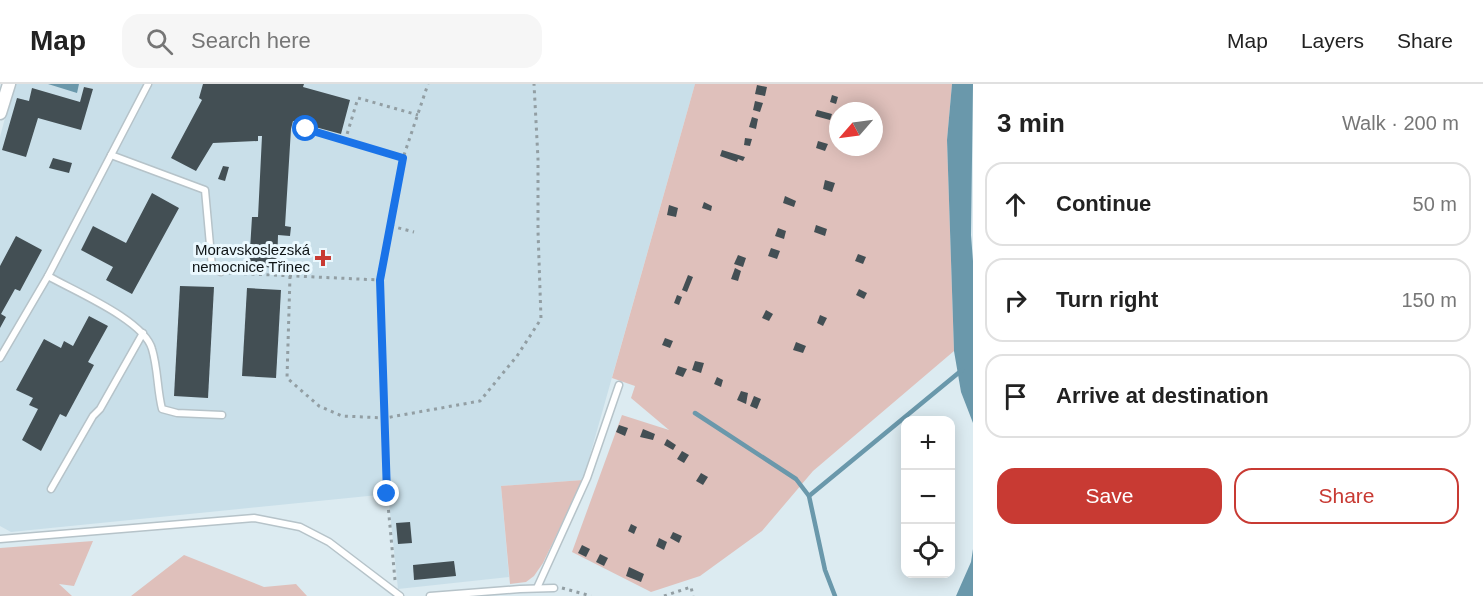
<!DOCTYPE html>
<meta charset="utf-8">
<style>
body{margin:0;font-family:Helvetica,sans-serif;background:#f6f6f6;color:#222}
.controls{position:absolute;right:18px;bottom:18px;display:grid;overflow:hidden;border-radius:12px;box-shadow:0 3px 15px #0003}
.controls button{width:54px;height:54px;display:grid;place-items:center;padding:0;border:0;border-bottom:2px solid #e0e0e0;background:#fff;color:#222;font:30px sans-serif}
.compass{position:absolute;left:829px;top:18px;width:54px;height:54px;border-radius:50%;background:#fff;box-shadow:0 3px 15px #0003;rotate:242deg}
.stop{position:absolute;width:18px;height:18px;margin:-14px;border:4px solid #1a73e8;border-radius:50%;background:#fff}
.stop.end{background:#1a73e8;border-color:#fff;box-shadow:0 2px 6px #0008}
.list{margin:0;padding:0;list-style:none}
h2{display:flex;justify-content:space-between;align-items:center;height:78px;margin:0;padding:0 24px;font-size:26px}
h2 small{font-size:20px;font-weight:400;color:#767676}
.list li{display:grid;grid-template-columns:39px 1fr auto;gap:18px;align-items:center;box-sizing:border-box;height:84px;margin:0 12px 12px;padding:0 12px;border:2px solid #e0e0e0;border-radius:18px}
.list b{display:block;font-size:22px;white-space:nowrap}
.list em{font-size:20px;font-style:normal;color:#767676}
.actions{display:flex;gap:12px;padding:18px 24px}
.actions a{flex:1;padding:14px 0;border:2px solid #c83a33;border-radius:18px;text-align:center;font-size:21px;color:#c83a33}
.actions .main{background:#c83a33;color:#fff}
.icon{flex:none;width:33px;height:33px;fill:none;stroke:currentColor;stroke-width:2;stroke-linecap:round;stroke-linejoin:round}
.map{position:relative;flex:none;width:973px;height:512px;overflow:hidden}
header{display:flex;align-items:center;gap:36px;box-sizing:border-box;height:84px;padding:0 30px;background:#fff;border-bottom:2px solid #e0e0e0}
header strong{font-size:28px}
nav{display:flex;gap:33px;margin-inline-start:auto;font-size:21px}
.search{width:420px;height:54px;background:#f6f6f6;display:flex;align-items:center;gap:15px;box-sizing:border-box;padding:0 21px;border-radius:18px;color:#767676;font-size:22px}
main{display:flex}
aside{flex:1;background:#fff}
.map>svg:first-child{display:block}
.built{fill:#c9dfe9}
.green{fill:#dfc0bb;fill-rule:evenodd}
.water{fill:#6a98ab}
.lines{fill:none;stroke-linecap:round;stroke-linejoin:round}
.stream{stroke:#6a98ab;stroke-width:4.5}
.building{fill:#434f54}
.lane-casing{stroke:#b6c3c9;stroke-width:9}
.street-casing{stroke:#b6c3c9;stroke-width:15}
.path{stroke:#929ea3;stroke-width:3;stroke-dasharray:3 4.5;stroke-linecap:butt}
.lane{stroke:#fff;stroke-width:6}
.street{stroke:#fff;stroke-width:12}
.route{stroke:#1a73e8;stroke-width:8}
.poi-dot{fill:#c83a33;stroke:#eaf8fe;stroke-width:2}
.labels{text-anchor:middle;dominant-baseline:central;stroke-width:6;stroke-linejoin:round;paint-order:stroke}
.poi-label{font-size:15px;fill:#0e1315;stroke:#eaf8fe;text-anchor:end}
</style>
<header>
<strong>Map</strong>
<div class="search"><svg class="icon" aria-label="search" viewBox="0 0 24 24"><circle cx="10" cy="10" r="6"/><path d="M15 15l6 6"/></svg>Search here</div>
<nav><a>Map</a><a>Layers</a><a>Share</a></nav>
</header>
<main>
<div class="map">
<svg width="973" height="512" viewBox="0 0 973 512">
<rect width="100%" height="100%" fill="#dcebf1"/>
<path class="built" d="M14 0H695L583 396 501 402 509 493 398 505 388 410 11 448 0 442V53Z"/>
<g class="green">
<path d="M695 0H952L947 56 954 267 813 387 762 447 700 492 651 508 572 468 622 331 669 346 631 314 635 302 612 294ZM838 27H874V63H838Z"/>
<path d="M583 396 543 479 534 492 526 498 510 500 501 402Z"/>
<path d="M93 457 74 502 59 500 72 512H0V464Z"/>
<path d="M184 471 264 503 296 500 307 512H131Z"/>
</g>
<g class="water">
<path d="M48 0H79L77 9Z"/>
<path d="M952 0H973L971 151 973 177V339L961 308 954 267 947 56Z"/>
<path d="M973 465V512H956L971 478Z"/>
</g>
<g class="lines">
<g class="stream">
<path d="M695 329 796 395 809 412"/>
<path d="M835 512 825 486 809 412 962 286"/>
</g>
</g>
<g class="building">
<path d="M203 0H304L303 3 350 16 341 50 293 37 291 45 285 142 291 143 290 152 278 151 277 184 249 182 252 133H258L262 52H258V57L213 59 196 87 171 74 202 16 199 14Z"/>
<path d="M757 1 767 3 765 12 755 10Z"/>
<path d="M84 3 93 5 81 46 38 34 26 73 2 66 17 14 29 17 32 4 80 18Z"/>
<path d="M832 11 838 13 836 20 830 18Z"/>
<path d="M755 17 763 19 760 28 753 26Z"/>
<path d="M817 26 832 30 830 36 815 32Z"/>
<path d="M752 33 758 35 756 45 749 43Z"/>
<path d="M745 54 752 55 750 62 744 61Z"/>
<path d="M818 57 828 60 825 67 816 64Z"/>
<path d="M722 66 745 73 743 77 738 75 737 78 720 72Z"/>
<path d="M53 74 72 79 69 89 49 84Z"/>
<path d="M223 82 229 83 225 97 218 95Z"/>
<path d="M825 96 835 99 832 108 823 105Z"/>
<path d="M152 109 179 124 132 210 106 196 113 183 81 166 93 142 126 159Z"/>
<path d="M785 112 796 117 794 123 783 119Z"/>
<path d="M704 118 712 122 711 127 702 124Z"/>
<path d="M669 121 678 124 676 133 667 131Z"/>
<path d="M816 141 827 145 825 152 814 148Z"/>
<path d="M778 144 786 147 784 155 775 152Z"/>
<path d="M16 152 42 166 20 207 15 205 1 230 6 233 0 244V182Z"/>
<path d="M771 164 780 167 777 175 768 172Z"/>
<path d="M858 170 866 173 863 180 855 177Z"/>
<path d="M738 171 746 174 743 183 734 180Z"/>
<path d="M735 184 741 187 738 197 731 195Z"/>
<path d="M688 191 693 193 687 208 682 206Z"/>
<path d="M180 202 214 203 208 314 174 312Z"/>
<path d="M247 204 281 206 276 294 242 292Z"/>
<path d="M859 205 867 209 864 215 856 211Z"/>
<path d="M677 211 682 213 679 221 674 219Z"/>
<path d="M766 226 773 230 769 237 762 234Z"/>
<path d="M820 231 827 234 823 242 817 239Z"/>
<path d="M89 232 108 242 88 278 94 281 66 333 60 330 41 367 22 356 38 325 29 321 33 314 16 306 44 255 61 264 64 257 73 262Z"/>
<path d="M665 254 673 257 670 264 662 261Z"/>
<path d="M796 258 806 262 803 269 793 266Z"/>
<path d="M695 277 704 279 701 289 692 286Z"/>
<path d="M678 282 687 285 683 293 675 290Z"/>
<path d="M717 293 723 296 721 303 714 300Z"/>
<path d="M741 307 748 309 746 320 737 316Z"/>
<path d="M754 312 761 315 757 325 750 322Z"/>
<path d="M619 341 628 344 625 352 616 348Z"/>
<path d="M643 345 655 350 653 356 640 353Z"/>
<path d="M667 355 676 361 673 366 664 361Z"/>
<path d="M682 367 689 371 684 379 677 375Z"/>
<path d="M701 389 708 393 703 401 696 397Z"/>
<path d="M410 438 412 459 398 460 396 439Z"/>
<path d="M631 440 637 443 634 450 628 447Z"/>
<path d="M673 448 682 452 679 459 670 454Z"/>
<path d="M659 454 667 458 664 466 656 462Z"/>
<path d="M582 461 590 465 586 473 578 469Z"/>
<path d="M600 470 608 474 604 482 596 478Z"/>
<path d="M454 477 456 492 414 496 413 481Z"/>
<path d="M629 483 644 490 641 498 626 492Z"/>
</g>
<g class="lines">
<g class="lane-casing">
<g id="lane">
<path d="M111 71 205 106 212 183 221 188"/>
<path d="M48 192C74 207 144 236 152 265 158 285 157 305 162 325L177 329 222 331"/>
<path d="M0 274 48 192 148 0"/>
<path d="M51 405 93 332 100 325 143 249"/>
<path d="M0 455 254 434 300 443 329 458 400 512"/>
<path d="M537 504 587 394 619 301"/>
<path d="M430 512 520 505 554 504"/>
</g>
</g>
<g class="street-casing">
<path id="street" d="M0 29 9 0"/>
</g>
<g class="path">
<path d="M306 45 403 74"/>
<path d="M345 57 358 14 418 31"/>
<path d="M391 142 414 148"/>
<path d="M229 189 380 196"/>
<path d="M290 192 287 294 319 322 342 332 385 334 480 317 517 272 541 235 538 147V75L534 0"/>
<path d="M395 496 387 410 380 196 403 74 428 0"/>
<path d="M562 504 591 512"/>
<path d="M664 512 691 503 693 512"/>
</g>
<use href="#lane" class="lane"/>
<use href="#street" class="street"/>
</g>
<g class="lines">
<path class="route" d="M306 45 403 74 380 196 387 410"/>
</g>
<path class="poi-dot" d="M320 165h6v6h6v6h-6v6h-6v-6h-6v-6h6z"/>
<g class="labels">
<g class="poi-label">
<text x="310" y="165">Moravskoslezská<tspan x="310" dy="17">nemocnice Třinec</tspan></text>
</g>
</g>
</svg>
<div class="controls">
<button>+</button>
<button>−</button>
<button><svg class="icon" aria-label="locate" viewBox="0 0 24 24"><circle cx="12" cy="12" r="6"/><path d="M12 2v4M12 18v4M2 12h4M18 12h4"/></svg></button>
</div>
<svg class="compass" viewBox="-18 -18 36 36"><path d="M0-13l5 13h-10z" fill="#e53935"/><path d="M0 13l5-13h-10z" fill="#767676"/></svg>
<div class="stop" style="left:306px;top:45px"></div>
<div class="stop end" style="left:387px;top:410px"></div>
</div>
<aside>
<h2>3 min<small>Walk · 200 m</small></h2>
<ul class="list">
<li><svg class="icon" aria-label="ahead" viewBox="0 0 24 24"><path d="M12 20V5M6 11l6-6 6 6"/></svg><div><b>Continue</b></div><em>50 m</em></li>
<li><svg class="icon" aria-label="right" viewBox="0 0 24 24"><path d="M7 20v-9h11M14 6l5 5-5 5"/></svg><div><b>Turn right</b></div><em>150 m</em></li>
<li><svg class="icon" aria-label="arrive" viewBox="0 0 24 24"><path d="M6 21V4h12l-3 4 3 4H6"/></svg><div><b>Arrive at destination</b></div></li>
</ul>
<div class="actions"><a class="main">Save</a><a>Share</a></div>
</aside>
</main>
